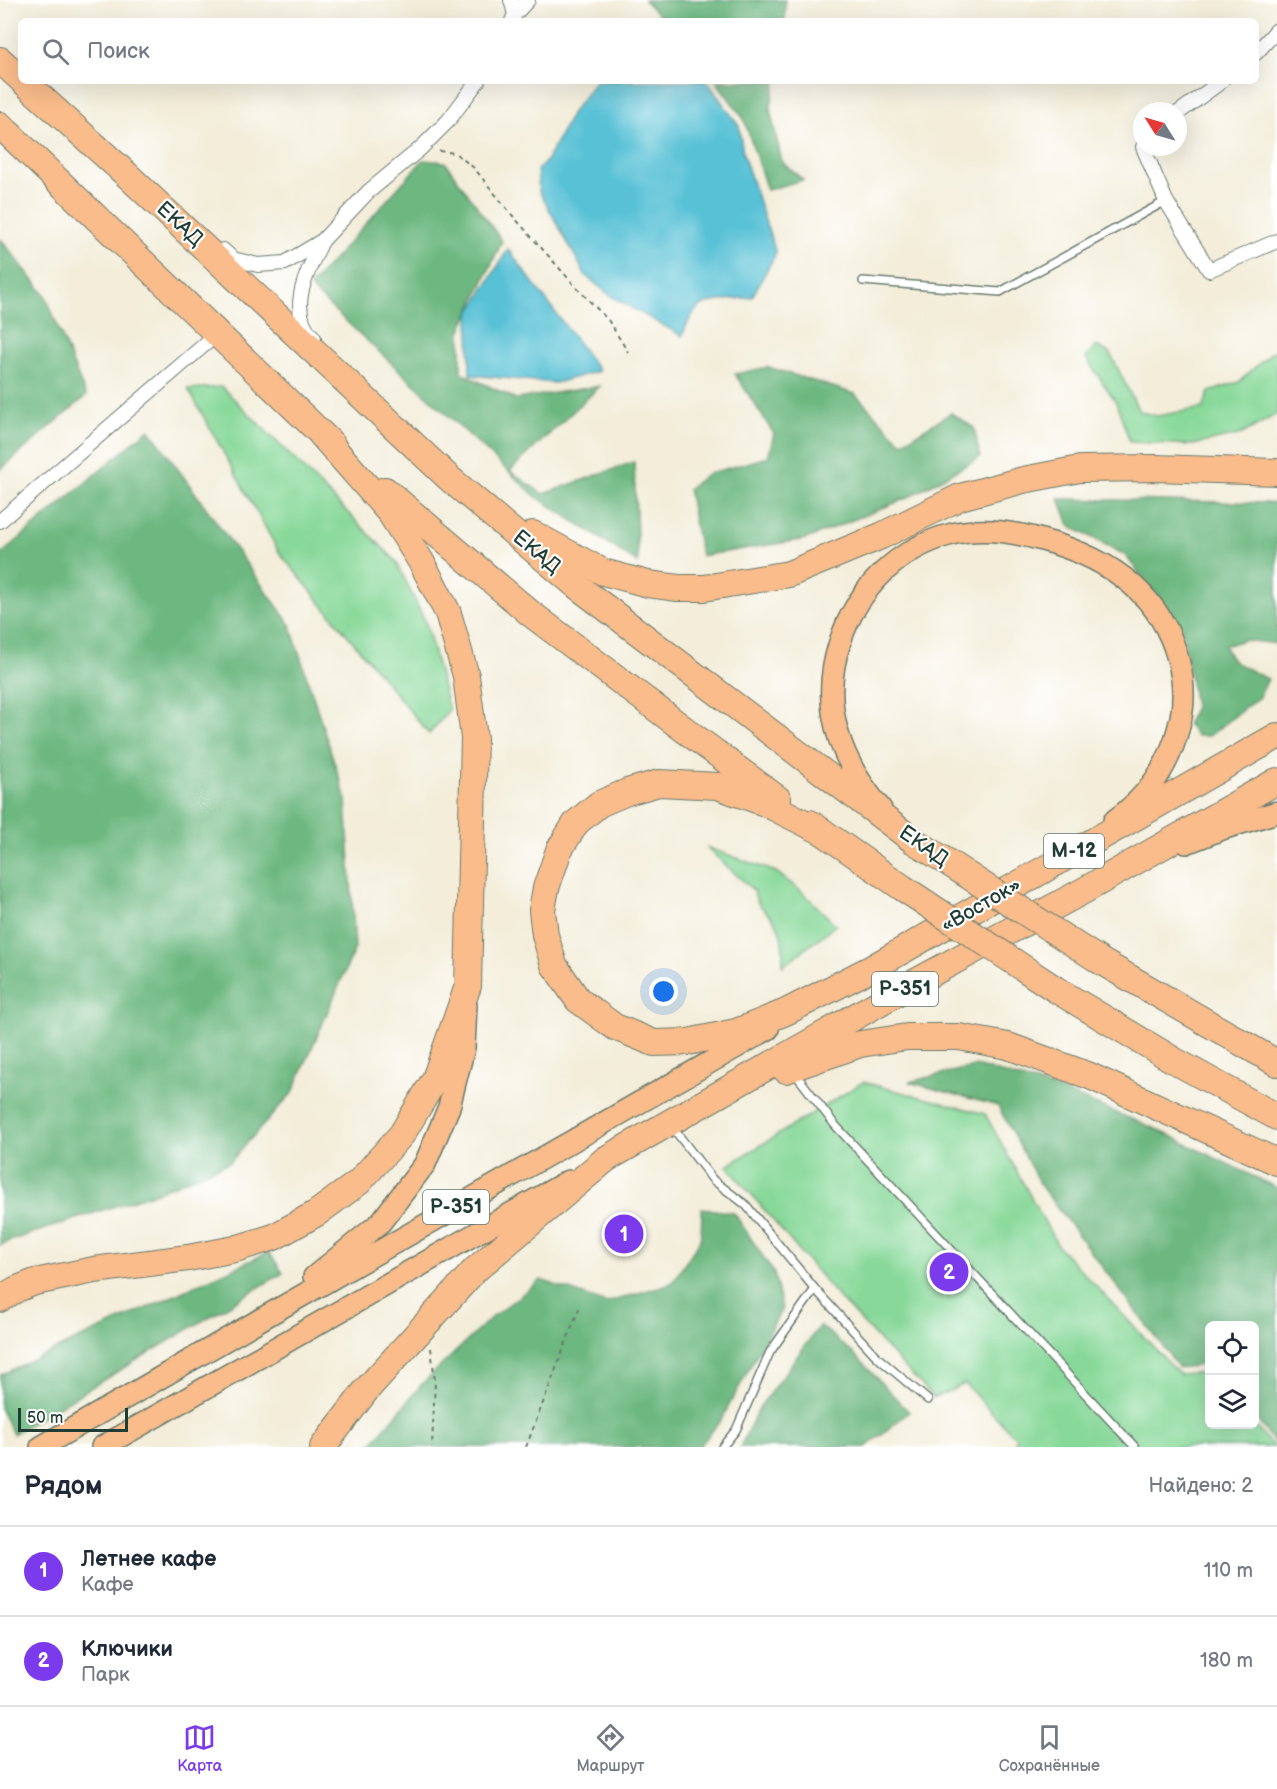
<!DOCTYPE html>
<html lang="ru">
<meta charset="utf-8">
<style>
body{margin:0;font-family:"Balsamiq Sans",sans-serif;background:#f2f2f3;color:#1f2937}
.controls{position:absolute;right:18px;bottom:18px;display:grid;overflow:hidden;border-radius:9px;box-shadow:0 6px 24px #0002}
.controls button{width:54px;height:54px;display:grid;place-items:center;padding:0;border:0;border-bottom:2px solid #e0e1e3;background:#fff;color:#1f2937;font:30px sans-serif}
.compass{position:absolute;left:1133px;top:102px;width:54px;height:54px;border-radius:50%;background:#fff;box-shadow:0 6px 24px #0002;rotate:307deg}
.scale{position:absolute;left:18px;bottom:15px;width:110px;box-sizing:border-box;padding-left:6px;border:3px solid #1f3d34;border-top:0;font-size:16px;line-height:21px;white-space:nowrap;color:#1f3d34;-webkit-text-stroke:4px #fff;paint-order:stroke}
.you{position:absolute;left:664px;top:992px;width:21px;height:21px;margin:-15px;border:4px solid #fff;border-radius:50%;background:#1a73e8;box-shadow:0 0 0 9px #1a73e833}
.badge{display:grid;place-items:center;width:39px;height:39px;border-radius:50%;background:#7c3aed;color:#fff;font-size:20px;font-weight:700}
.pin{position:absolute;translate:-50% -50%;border:3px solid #fff;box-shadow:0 2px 6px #0006}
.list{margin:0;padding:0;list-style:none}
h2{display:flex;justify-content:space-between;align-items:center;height:78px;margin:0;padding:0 24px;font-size:26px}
h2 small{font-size:20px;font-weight:400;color:#747a83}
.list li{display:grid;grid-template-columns:39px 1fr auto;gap:18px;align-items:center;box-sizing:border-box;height:90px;padding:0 24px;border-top:2px solid #e0e1e3}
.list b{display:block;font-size:22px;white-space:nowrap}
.list p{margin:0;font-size:20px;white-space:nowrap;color:#747a83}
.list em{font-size:20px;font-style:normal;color:#747a83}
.icon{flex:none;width:33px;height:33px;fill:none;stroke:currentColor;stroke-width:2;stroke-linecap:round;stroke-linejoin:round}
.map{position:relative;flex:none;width:1277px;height:1447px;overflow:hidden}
.search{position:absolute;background:#fff;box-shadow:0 6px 24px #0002;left:18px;right:18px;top:18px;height:66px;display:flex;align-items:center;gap:15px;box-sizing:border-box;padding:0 21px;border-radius:9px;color:#747a83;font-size:22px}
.sheet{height:258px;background:#fff}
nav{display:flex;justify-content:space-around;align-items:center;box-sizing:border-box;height:84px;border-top:2px solid #e0e1e3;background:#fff;font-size:16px;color:#747a83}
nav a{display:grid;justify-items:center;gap:3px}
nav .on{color:#7c3aed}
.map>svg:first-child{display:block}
.green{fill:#87d899;stroke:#538a66;stroke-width:1.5}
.forest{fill:#6db881;stroke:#467a5a;stroke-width:1.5}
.water{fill:#58c1d5;stroke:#3c7f84;stroke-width:1.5}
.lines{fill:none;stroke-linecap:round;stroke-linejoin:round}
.lane-casing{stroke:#697b6e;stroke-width:10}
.street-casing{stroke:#697b6e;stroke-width:16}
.primary-casing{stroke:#697b6e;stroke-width:24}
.highway-casing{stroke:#697b6e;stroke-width:28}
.path{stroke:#697b6e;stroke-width:2;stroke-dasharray:4.5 4.5;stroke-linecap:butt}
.lane{stroke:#fff;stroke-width:7}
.street{stroke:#fff;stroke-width:14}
.primary{stroke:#f9bc8a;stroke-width:21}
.highway{stroke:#f9bc8a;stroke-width:26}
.highway-bridge-casing{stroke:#697b6e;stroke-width:28;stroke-linecap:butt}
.highway-bridge{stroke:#f9bc8a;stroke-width:26}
.labels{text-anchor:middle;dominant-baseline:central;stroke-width:4.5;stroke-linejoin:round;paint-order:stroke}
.shield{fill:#fff;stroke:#627771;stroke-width:1.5}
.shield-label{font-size:20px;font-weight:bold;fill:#1f3d34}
.street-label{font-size:21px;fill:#1f3d34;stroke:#fff}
</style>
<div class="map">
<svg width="1277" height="1447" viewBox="0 0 1277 1447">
<rect width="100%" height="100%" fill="#fff"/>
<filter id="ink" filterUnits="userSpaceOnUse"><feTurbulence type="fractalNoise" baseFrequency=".0167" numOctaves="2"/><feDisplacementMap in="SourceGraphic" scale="12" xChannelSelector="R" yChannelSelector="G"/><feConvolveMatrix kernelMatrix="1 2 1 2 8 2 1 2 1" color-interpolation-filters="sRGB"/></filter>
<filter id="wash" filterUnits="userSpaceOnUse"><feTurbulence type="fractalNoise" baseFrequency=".008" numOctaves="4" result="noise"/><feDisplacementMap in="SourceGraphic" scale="24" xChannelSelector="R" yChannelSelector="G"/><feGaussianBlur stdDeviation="1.35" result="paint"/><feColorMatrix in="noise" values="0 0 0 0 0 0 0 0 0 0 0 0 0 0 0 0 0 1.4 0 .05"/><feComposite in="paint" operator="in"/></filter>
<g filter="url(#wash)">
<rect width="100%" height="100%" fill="#f3edd9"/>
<g class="green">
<path d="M1096 346 1110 353 1139 411 1157 416 1203 408 1209 392 1239 382 1273 351H1277V414L1242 434 1193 445 1130 442 1116 402 1086 358Z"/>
<path d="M222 387 396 561 426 623 449 710 429 734 279 552 188 389Z"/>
<path d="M706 847 776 872 801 891 836 925 783 966C783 949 784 933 773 919 763 907 757 907 754 891Z"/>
<path d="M863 1082 985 1114 1058 1246 1179 1374 1208 1372 1209 1374 1210 1424 1254 1425 1274 1447H1014L1016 1438 965 1384 934 1398 838 1297 727 1166Z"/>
</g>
<g class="forest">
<path d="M644 0H785V21H665Z"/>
<path d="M716 81H776L770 110 782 162 803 180 767 190 744 119Z"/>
<path d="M423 160 445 162 502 241 461 330V373L516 399 600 386 510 471 543 494 634 462 638 563 535 496 309 287Z"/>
<path d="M0 238 45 295 86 396 0 470Z"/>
<path d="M768 367 855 394 902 443 951 413 974 428 980 457 907 498 806 539 701 556 688 489 707 474 768 457 774 434 735 374Z"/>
<path d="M149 429 290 624 346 799 355 948 293 1092 230 1162 152 1194 12 1240 0 1245V555Z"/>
<path d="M1059 499 1277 503V644L1244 640 1224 646 1234 662 1268 679 1259 697 1209 736H1196L1187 723 1195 707 1182 628 1125 555 1070 526Z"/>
<path d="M976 1066 1060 1090 1154 1128 1277 1188V1446L1255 1417 1254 1326H1210L1209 1364 1179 1368 1041 1186 998 1106 909 1082Z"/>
<path d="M702 1208 734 1213 774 1273 782 1309 721 1420 699 1447H369L423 1383 492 1317 541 1280 606 1303 672 1283 701 1239Z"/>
<path d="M269 1252 283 1273 13 1434 0 1408V1375Z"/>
<path d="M820 1325 857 1357 909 1412 866 1447H740L759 1408Z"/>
</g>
<g class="water">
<path d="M596 81H707L739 126 743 154 776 253 752 297C740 299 708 300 699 307 691 313 686 327 682 336L612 297 586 276 539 191 537 170 545 163 573 111Z"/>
<path d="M508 249 599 371 555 383 470 375 469 314Z"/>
</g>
</g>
<g filter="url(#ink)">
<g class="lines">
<g class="lane-casing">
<g id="lane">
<path d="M863 281 1000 292 1166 201"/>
<path d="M794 1072 835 1125 1135 1447"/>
<path d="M673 1128 713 1180 746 1205 815 1289 877 1357 928 1400"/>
<path d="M722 1447 736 1430 770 1352 815 1289"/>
</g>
</g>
<g class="street-casing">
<g id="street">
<path d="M511 0 515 14 512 21"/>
<path d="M515 14 528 0"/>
<path d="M1256 53 1277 30"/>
<path d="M1178 113 1222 81"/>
<path d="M1143 147 1166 201 1209 270 1277 241"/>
<path d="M223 250 233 259 258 265 285 263 322 241 368 192 421 148 448 121 478 81"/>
<path d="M314 338C285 310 308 271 322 241"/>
<path d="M0 521 217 334"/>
</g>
</g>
<g class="primary-casing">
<g id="primary">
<path d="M881 809C839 760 819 705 840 642 857 589 898 548 952 534 981 527 1014 532 1042 540 1106 557 1160 592 1178 659 1184 681 1185 704 1179 726 1169 767 1148 796 1114 821"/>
<path d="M1186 843 1222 829 1277 812"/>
<path d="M314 1277 380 1223 425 1164 449 1107 456 1079 464 1048 466 1005"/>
<path d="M41 1447 263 1318 768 1029"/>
<path d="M102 1447 568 1181"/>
</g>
</g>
<g class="highway-casing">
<g id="highway">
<path d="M0 60 21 79"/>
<path d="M23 81 126 174 450 479 577 586 914 841 941 858"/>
<path d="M0 125 332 444"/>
<path d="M385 490 530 613 685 730 778 799"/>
<path d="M533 534 603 572 648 584 678 588H704L789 574 881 536 960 497 1023 480 1080 469 1155 468 1277 472"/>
<path d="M810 823 903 888"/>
<path d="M823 832 765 803 718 786 659 783 627 792 599 804 576 823 559 850 546 888 542 910 545 935 554 965 578 1000 615 1027 654 1043 688 1042 736 1032 786 1012 872 968 1277 736"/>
<path d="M1102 962 1277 1063"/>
<path d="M1055 989 1175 1061 1277 1117"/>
<path d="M786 1070 860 1044 907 1037H959L1008 1046 1090 1076 1277 1162"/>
<path d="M0 1299 17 1289 35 1282 94 1270 188 1258 235 1249 274 1237 317 1213 359 1182 402 1134 435 1079 468 986 474 738 466 676 448 613 422 563 391 514 321 434"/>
<path d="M323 1447 367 1389 475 1270 606 1159 912 984 1085 890 1277 781"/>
</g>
</g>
<g class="path">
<path d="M439 151 455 153 474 168 513 216 576 287 608 320 628 352"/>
<path d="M431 1348 435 1381 432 1447"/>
<path d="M526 1447 580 1306"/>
</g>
<use href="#lane" class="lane"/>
<use href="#street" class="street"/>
<use href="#primary" class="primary"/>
<use href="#highway" class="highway"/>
<g class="highway-bridge-casing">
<g id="highway-bridge">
<path d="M941 858 1102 962"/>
<path d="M903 888 1055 989"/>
</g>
</g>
<use href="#highway-bridge" class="highway-bridge"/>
</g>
</g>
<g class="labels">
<g class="shield">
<rect x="1044" y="834" width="60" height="34" rx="4.5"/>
<rect x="872" y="972" width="66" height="34" rx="4.5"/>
<rect x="423" y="1190" width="66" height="34" rx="4.5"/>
</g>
<g class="shield-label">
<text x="1074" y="851">М-12</text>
<text x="905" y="989">Р-351</text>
<text x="456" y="1207">Р-351</text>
</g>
<g class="street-label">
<text transform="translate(180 224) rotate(43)">ЕКАД</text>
<text transform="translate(537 552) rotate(40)">ЕКАД</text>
<text transform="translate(924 846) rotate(35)">ЕКАД</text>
<text transform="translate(981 905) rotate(-30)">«Восток»</text>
</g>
</g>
</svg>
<div class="controls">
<button><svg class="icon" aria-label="locate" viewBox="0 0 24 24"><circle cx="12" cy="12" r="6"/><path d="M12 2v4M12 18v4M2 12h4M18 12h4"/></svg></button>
<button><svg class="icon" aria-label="layers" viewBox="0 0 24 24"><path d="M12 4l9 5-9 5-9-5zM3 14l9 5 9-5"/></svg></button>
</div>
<svg class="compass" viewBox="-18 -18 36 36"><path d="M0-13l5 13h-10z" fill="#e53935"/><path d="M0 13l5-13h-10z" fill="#747a83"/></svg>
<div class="scale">50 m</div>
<div class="you"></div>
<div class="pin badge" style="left:624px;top:1234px">1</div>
<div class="pin badge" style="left:949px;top:1272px">2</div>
<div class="search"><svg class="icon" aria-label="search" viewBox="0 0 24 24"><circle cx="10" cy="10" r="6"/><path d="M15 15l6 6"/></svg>Поиск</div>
</div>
<section class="sheet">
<h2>Рядом<small>Найдено: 2</small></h2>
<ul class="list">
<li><span class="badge">1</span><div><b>Летнее кафе</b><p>Кафе</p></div><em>110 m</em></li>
<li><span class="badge">2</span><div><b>Ключики</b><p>Парк</p></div><em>180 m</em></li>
</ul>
</section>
<nav>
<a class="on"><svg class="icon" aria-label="map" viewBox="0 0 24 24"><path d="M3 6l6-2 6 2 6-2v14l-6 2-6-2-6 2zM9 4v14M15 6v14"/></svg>Карта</a>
<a><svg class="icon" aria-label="directions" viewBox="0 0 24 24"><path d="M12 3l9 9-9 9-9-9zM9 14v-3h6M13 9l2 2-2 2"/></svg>Маршрут</a>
<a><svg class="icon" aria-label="saved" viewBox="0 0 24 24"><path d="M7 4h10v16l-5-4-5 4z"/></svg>Сохранённые</a>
</nav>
